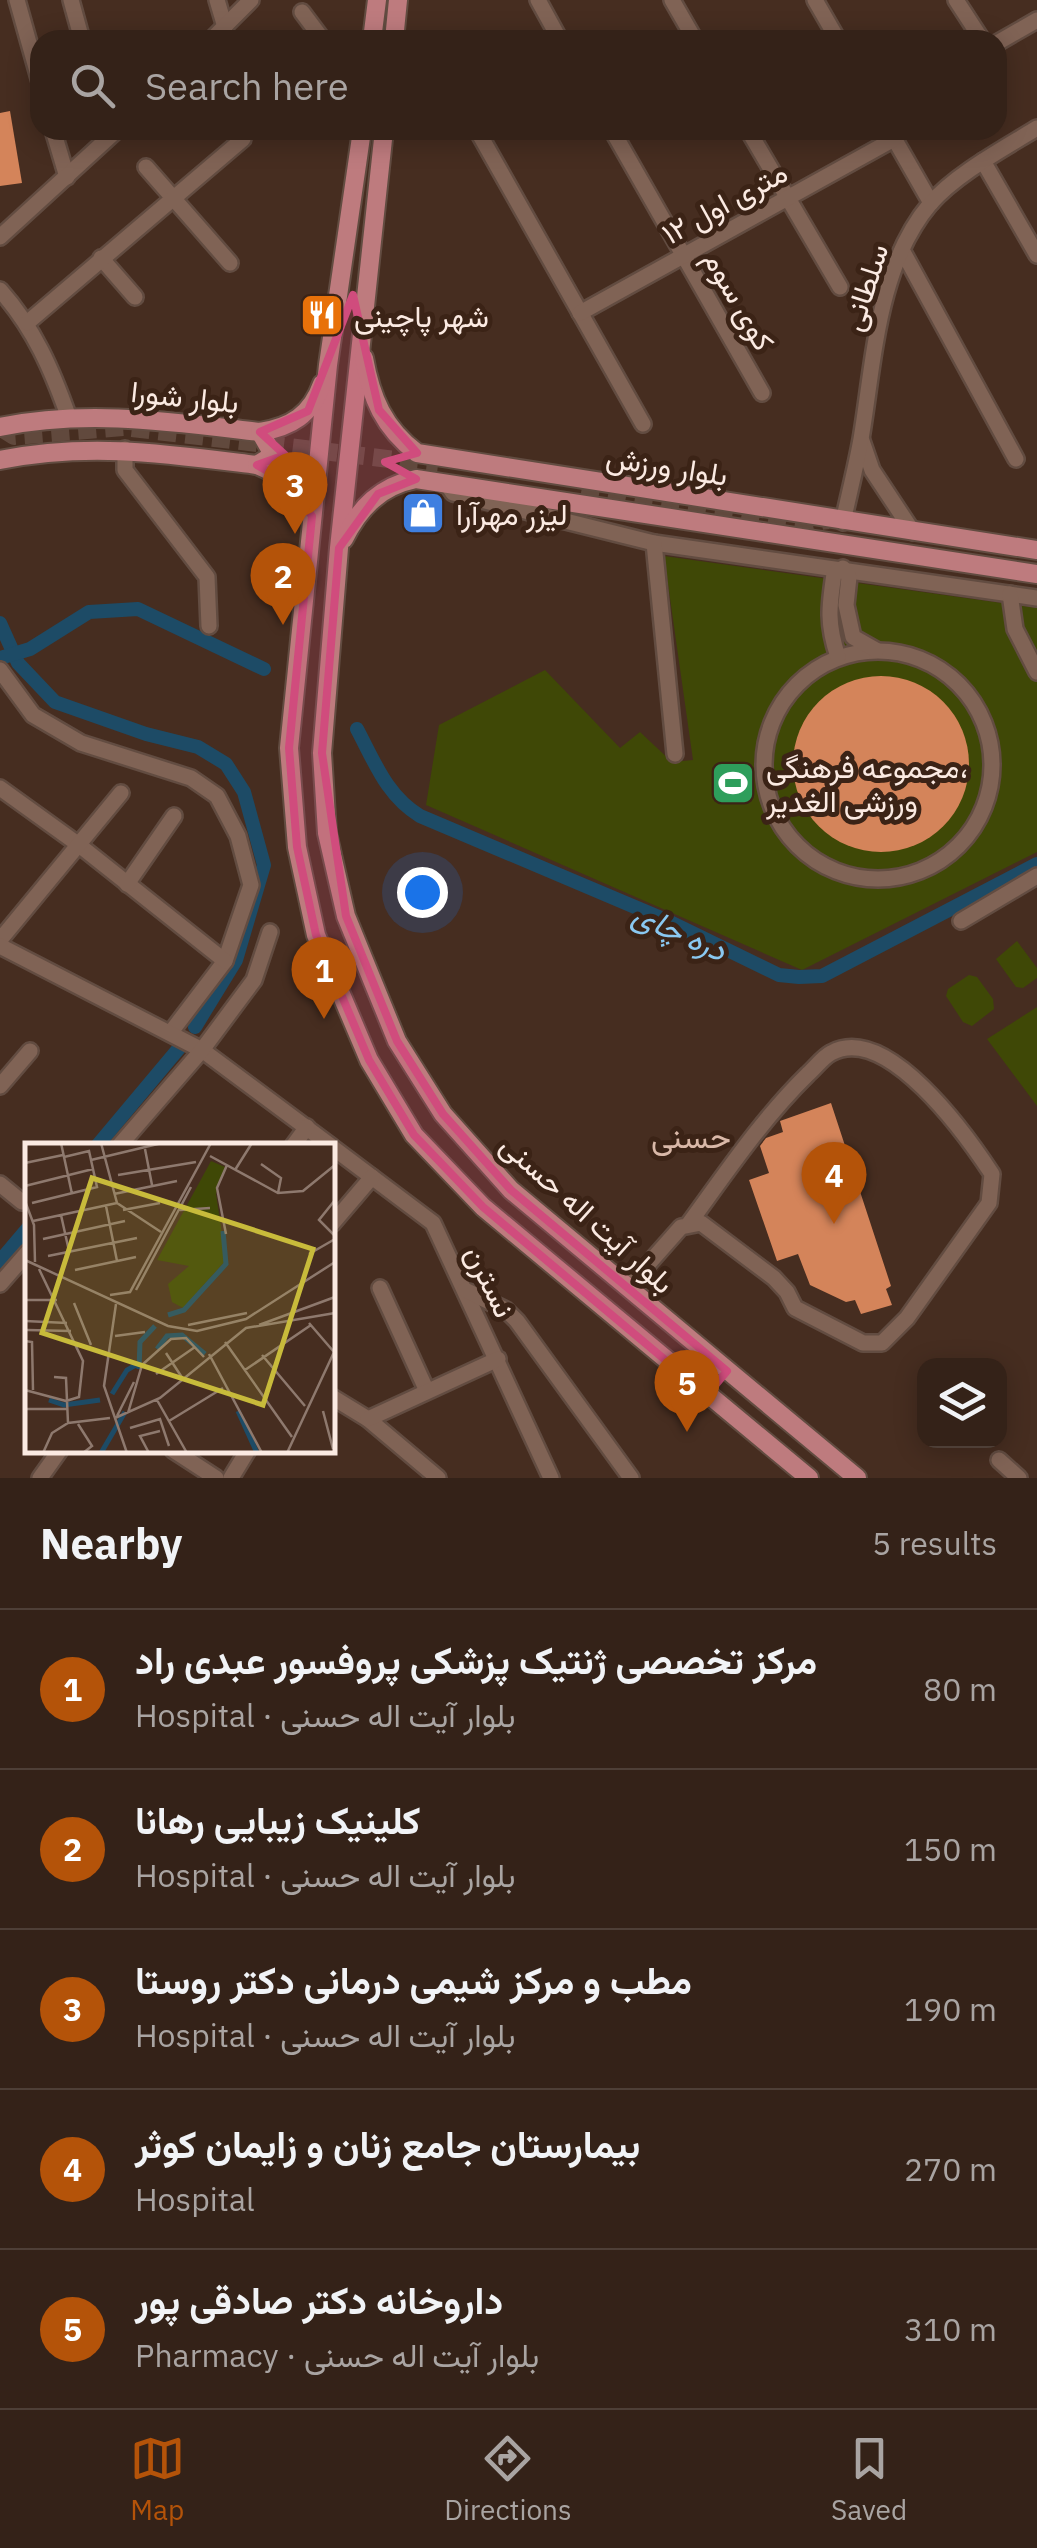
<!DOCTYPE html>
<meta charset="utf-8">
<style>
body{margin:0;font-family:"IBM Plex Sans",Vazirmatn,sans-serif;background:#3f2f25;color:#f1f3f6}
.controls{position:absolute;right:30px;bottom:30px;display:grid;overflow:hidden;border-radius:20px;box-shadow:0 5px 25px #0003}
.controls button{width:90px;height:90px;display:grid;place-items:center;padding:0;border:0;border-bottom:2px solid #4e3f37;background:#342218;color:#f1f3f6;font:50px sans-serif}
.you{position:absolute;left:422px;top:892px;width:35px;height:35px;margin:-25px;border:8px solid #fff;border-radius:50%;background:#1a73e8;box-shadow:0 0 0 15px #1a73e833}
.badge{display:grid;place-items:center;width:65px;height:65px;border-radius:50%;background:#b45309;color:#fff;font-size:32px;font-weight:700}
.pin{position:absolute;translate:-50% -82px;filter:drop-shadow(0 2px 5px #0008)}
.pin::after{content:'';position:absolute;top:52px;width:35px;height:30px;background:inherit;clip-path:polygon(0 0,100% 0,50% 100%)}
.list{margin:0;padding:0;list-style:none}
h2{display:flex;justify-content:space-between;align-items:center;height:130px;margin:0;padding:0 40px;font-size:42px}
h2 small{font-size:32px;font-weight:400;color:#a9a4a2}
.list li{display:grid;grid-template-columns:65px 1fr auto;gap:30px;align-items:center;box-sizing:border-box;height:160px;padding:0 40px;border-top:2px solid #4e3f37}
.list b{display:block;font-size:38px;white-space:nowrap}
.list p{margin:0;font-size:32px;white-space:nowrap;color:#a9a4a2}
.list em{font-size:32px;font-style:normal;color:#a9a4a2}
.icon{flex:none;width:55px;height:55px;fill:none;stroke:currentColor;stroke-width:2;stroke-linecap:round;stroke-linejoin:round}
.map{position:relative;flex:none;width:1037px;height:1478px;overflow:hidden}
.search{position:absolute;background:#342218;box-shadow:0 5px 25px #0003;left:30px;right:30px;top:30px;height:110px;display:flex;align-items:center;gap:25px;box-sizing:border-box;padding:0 35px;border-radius:30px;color:#a9a4a2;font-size:38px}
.sheet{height:930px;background:#342218}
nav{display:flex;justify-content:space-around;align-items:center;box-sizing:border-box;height:140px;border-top:2px solid #4e3f37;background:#342218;font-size:28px;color:#a9a4a2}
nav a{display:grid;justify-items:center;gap:5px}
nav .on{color:#b45309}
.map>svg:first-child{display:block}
.green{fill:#3f4806}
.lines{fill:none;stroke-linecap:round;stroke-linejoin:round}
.canal{stroke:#1d4b66;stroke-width:14}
.building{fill:#d4845a}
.major-tunnel{stroke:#61493d;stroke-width:18;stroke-dasharray:18 9;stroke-linecap:butt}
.minor-casing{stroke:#624c41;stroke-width:20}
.major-casing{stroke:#624c41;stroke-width:22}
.minor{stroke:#806355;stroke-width:15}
.major{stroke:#be7b7e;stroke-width:18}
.marked{fill:#d04c7d;fill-opacity:0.2;stroke:#d04c7d;stroke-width:8;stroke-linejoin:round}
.labels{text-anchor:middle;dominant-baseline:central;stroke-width:10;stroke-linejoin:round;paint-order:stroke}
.street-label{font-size:30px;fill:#fbeae2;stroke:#3b2316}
.poi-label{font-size:30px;fill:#fbeae2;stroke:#3b2316;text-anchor:start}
.water-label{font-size:32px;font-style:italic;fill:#8ac8f1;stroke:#3b2316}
.neighbourhood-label{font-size:32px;fill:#d9b8a8;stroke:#3b2316}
.inset-river{fill:none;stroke:#1d4b66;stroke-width:5}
.inset-road{fill:none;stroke:#8e796e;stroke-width:2.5}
.view{fill:#c8bb3b;fill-opacity:0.15;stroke:#c8bb3b;stroke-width:5}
.inset-edge{fill:none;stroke:#fbeae2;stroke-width:5}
</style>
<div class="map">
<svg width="1037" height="1478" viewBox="0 0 1037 1478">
<rect width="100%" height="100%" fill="#462d20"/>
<g class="green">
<path d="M664 556 1037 608V852L802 970 426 805 439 725 545 670 620 748 640 732 672 762 693 760Z"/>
<path d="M1017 941 1037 968V978L1023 988 1016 987 996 959Z"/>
<path d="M969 975 977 977 993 999 994 1009 972 1026 963 1022 946 996 948 989Z"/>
<path d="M1037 1007V1106L987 1039Z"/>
</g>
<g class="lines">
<g class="canal">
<path d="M0 623 18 663 55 702 146 734 198 747 226 764 244 792 264 865 236 960 195 1027"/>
<path d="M0 658 30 649 89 612 138 609 264 669"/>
<path d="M357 729C375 763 387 796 420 816L668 921 779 975 799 977 822 976 1037 864"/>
<path d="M97 1146 180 1047"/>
<path d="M0 1261 28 1228"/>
</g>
</g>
<g class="building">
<path d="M10 111 22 183 0 186V113Z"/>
<circle cx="881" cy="764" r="88"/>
<path d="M831 1103 891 1286 886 1289 892 1305 861 1314 855 1300 846 1302 810 1285 798 1254 777 1261 749 1180 769 1173 760 1146 766 1138 783 1132 780 1121Z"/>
</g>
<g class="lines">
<g class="major-tunnel">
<path d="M0 427 14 436 124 427 438 465"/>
<path d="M582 487 799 524 828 520"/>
</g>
<g class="minor-casing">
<g id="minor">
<path d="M17 0 40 82"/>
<path d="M71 0 82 40"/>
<path d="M217 0 225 27"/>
<path d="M538 0 560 40"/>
<path d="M672 0 695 40"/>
<path d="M815 0 838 40"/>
<path d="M956 0 982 40"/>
<path d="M302 12 323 40"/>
<path d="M211 40 251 0"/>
<path d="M997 43 1037 20"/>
<path d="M53 130 67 177"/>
<path d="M477 130 643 424"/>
<path d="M612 130 762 393"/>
<path d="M748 130 840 287"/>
<path d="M891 133 931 203"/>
<path d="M983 161 1037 255"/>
<path d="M146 167 230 263"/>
<path d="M0 237 117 130"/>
<path d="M902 250 1016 459"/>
<path d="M101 258 135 297"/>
<path d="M0 290C34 328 52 370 69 418"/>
<path d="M580 313 894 139"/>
<path d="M27 323 243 139"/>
<path d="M862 441 872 470 913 532"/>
<path d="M125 449V470L207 577 209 626"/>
<path d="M446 483 453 493 654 543 1037 598"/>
<path d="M843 522C849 494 856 467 861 439 874 362 877 267 930 204 956 174 1003 149 1037 128"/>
<path d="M654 543 675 754"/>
<path d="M1010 594 1015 629 1037 672"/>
<circle cx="878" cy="765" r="114"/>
<path d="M838 657C827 624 829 607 834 574L843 568 849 577 846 605 853 637 876 650"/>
<path d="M0 670 33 715 81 743 191 778 217 796 238 836 251 885 225 961 171 1032"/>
<path d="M0 788 79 845 225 961"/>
<path d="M127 884 174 816"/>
<path d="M961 921 1037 876"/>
<path d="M0 940 121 793"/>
<path d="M0 946 202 1050 331 1146"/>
<path d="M0 1086 30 1051"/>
<path d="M119 1146 202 1050 254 980 270 932"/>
<path d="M293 1146 307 1127"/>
<path d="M332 1147 433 1223 551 1478"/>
<path d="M0 1184 22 1202"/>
<path d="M332 1224 372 1177"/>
<path d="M0 1284 28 1252"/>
<path d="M628 1287 681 1227 701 1223 774 1278 787 1292 795 1308 863 1343H882L907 1318 989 1203 992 1174C967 1136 887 1022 831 1053 823 1057 815 1068 808 1074 762 1119 726 1173 688 1225"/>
<path d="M380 1288 426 1389"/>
<path d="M465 1290 506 1310 517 1321 631 1478"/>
<path d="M332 1397 368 1419 438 1478"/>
<path d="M368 1419 498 1359"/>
<path d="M173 1450 216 1478"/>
<path d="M999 1460 1019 1478"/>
<path d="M40 1478 60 1450"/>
<path d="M231 1478 248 1450"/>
</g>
</g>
<g class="major-casing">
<g id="major">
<path d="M372 40 377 0"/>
<path d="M394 40 398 0"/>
<path d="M362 130 328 365 289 748 297 847 316 935 369 1060 414 1135 483 1207 809 1478"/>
<path d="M384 130 339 548 322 753 327 833 346 916 397 1041 443 1114 511 1190 857 1478"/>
<path d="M364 358C371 398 384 428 417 453L1037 550"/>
<path d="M0 427C87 409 173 422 260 432 291 427 311 415 322 384"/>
<path d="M0 460C90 442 168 454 257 465 283 475 297 493 312 516"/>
<path d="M257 465 268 458 271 451 260 432"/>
<path d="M344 539C360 507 381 486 416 479L1037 574"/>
</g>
</g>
<use href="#minor" class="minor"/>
<use href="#major" class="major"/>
</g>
<path class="marked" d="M353 295 379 410 417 453 385 462 416 479 378 494 339 548 322 753 346 916 397 1041 443 1114 511 1190 727 1371 707 1395 483 1207 414 1135 369 1060 316 935 297 847 289 748 312 516 288 483 257 465 285 455 260 432 308 411Z"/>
<defs>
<g id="restaurant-square" transform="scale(2.25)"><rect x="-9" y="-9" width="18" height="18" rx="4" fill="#e8710a" stroke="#3b2316"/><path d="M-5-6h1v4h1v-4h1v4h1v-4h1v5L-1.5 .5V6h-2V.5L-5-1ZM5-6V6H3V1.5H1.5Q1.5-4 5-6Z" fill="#fff"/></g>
<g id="shop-square" transform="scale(2.25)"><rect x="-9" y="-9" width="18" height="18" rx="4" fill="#3f7fe0" stroke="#3b2316"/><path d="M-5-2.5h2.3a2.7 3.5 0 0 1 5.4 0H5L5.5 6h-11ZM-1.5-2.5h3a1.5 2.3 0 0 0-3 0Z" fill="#fff"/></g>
<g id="stadium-square" transform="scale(2.25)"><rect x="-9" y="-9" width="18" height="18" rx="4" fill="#2e9e5b" stroke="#3b2316"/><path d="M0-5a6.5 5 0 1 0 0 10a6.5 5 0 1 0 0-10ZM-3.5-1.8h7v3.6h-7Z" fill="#fff"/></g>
</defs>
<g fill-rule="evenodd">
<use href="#restaurant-square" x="322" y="315"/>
<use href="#shop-square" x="423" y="513"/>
<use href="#stadium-square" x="733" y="783"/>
</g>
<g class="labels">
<g class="street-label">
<text transform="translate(724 202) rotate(-29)">۱۲ متری اول</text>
<text transform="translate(864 287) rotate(-72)">سلطانی</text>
<text transform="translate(740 300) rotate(60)">کوی سوم</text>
<text transform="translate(185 396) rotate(6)">بلوار شورا</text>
<text transform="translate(667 465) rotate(9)">بلوار ورزش</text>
<text transform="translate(588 1213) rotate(42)">بلوار آیت اله حسنی</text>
<text transform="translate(491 1281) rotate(64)">نسترن</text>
</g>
<g class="poi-label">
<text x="354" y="315">شهر پاچینی</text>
<text x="456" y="513">لیزر مهرآرا</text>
<text x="766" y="766">مجموعه فرهنگی،<tspan x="766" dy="34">ورزشی الغدیر</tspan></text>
</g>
<g class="water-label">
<text transform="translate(680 931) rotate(24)">دره چای</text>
</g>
<g class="neighbourhood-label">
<text x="691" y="1136">حسنی</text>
</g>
</g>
<g transform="translate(25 1143)">
<rect width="310" height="310" fill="#462d20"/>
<path d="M186 18 200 24 191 51 201 117 158 165 147 159 143 141 164 123 132 117Z" fill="#3f4806"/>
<path class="inset-river" d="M143 172 159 167 201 121 198 88M132 206 142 193 157 192 180 211M114 226 115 199 130 183M87 251 102 227 116 219M24 257 39 262 75 257M213 268 232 310M76 310 100 269"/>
<path class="inset-road" d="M36 0 47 51M76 0 92 60 136 89M120 6 127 42M185 13 253 50 278 48 310 22M66 17 137 0M0 20 38 12M236 21 256 35 253 50M210 27 227 0M93 32 171 19M0 43 68 26M89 51 152 38M310 57 294 77 310 93M0 58 9 82 10 119M7 60 72 44 64 8 39 14M81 63 92 118M98 67 135 60M155 67 185 65M36 72 44 108M8 78 92 60M201 91 192 45 202 22M18 96 100 78M284 111 310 96M23 113 112 95M0 117 143 183 172 188 221 176 310 119M14 126 58 218 54 254 41 258M50 127 111 114M111 147 166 44M85 152 105 149 186 0M0 157H32M49 160 66 202M91 161 79 243 102 310M0 178 42 180M284 180 309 209M163 182 222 170M234 182 310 154M2 187 46 188M90 193 120 189M0 198 7 199 8 247M200 199 267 294M141 210 158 236M184 211 237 310M237 212 280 263M220 227 286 182M131 231 170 204M29 234 41 235 43 280M0 247 41 258M132 257 162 310M0 266H43M298 268 308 306M103 270 117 222 146 196 161 195 179 214M92 273 109 239M90 275 135 255 221 185 310 170M144 278 198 245M53 281 67 303 58 310M105 285 135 276 144 303M18 310 27 290 43 280 85 275M124 310 115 293 135 288M262 310 310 207"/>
<path class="view" d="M67 35 288 106 238 262 17 190Z"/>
<rect width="310" height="310" class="inset-edge"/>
</g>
</svg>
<div class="controls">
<button><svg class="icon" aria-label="layers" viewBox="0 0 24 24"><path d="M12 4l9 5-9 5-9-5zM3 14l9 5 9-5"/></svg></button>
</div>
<div class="you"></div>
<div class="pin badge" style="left:324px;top:1019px">1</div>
<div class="pin badge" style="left:283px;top:625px">2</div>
<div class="pin badge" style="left:295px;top:534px">3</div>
<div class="pin badge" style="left:834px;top:1224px">4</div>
<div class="pin badge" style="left:687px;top:1432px">5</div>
<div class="search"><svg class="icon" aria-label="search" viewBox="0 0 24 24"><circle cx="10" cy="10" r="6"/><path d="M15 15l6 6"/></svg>Search here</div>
</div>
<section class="sheet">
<h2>Nearby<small>5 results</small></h2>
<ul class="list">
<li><span class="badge">1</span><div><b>مرکز تخصصی ژنتیک پزشکی پروفسور عبدی راد</b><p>Hospital · بلوار آیت اله حسنی</p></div><em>80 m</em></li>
<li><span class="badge">2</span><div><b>کلینیک زیبایی رهانا</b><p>Hospital · بلوار آیت اله حسنی</p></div><em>150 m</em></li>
<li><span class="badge">3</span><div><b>مطب و مرکز شیمی درمانی دکتر روستا</b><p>Hospital · بلوار آیت اله حسنی</p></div><em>190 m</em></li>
<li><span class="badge">4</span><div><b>بیمارستان جامع زنان و زایمان کوثر</b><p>Hospital</p></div><em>270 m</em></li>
<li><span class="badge">5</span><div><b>داروخانه دکتر صادقی پور</b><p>Pharmacy · بلوار آیت اله حسنی</p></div><em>310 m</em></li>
</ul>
</section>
<nav>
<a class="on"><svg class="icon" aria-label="map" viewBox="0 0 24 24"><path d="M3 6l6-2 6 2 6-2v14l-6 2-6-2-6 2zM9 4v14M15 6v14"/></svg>Map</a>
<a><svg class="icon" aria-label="directions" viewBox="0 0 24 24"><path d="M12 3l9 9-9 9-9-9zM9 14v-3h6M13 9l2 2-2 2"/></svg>Directions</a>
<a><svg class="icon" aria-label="saved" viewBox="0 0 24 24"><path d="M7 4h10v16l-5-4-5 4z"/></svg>Saved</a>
</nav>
